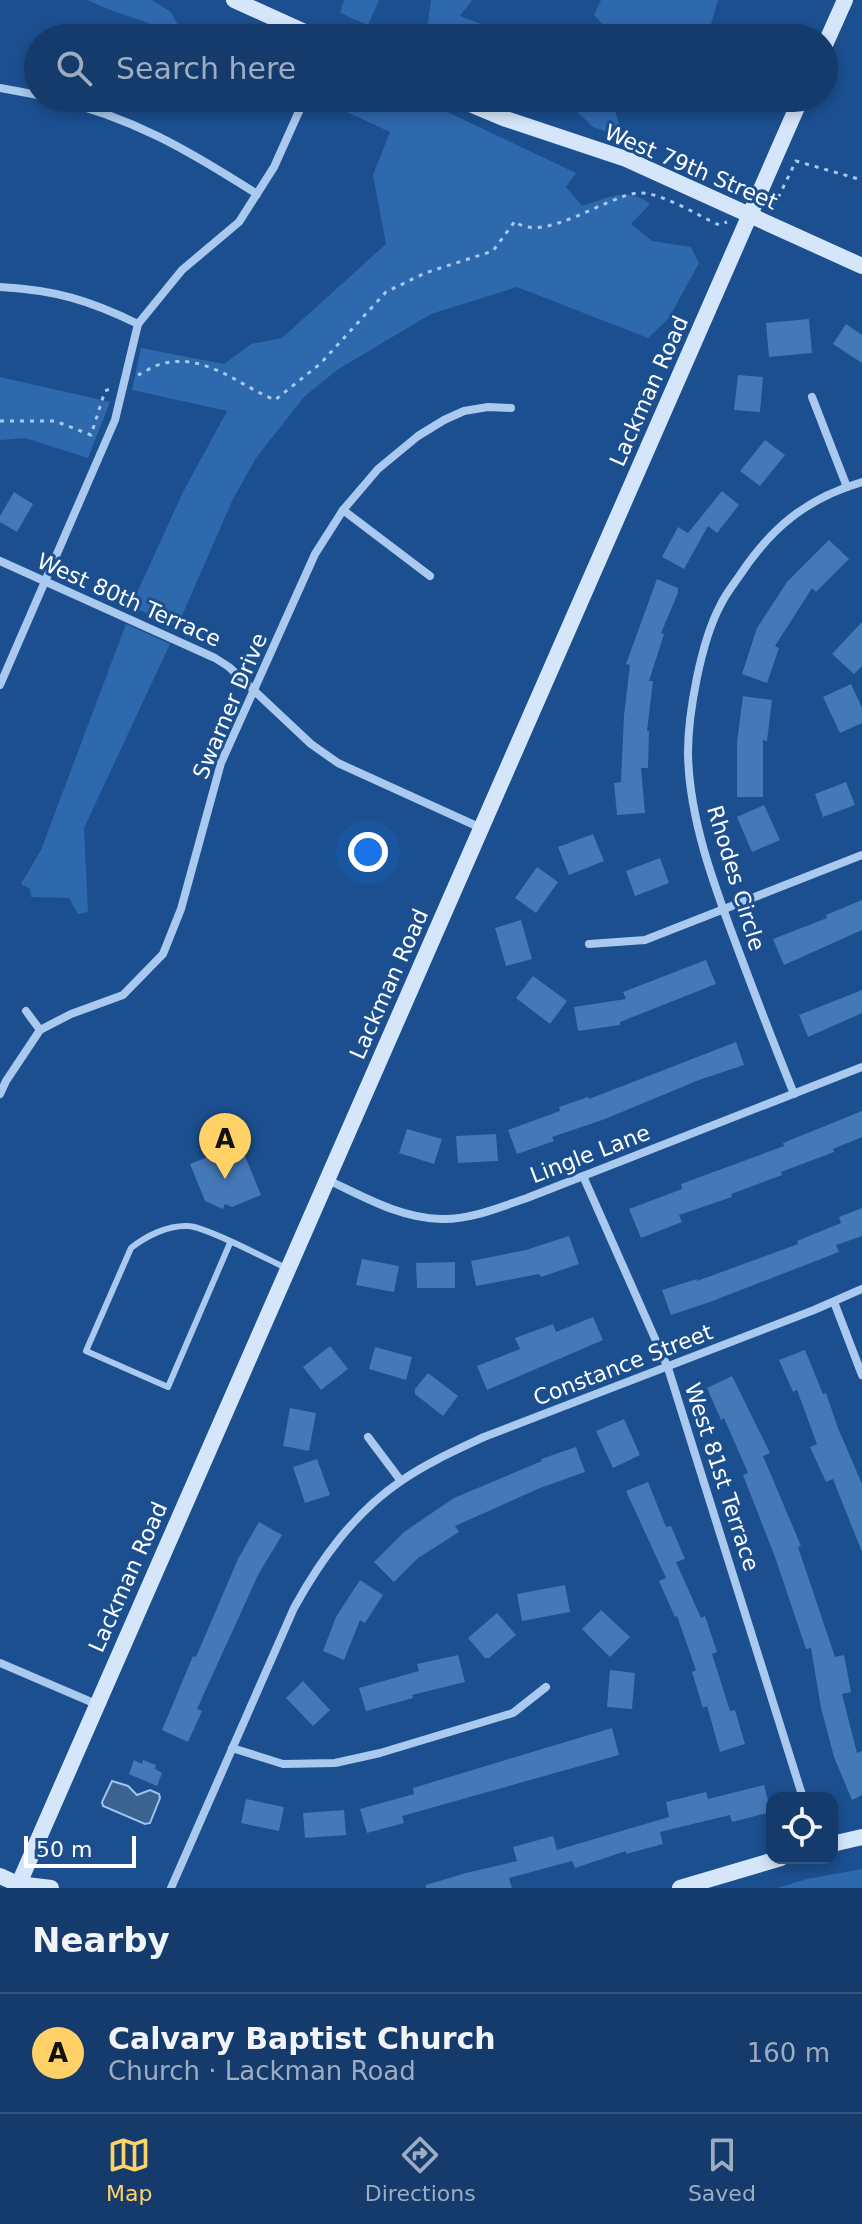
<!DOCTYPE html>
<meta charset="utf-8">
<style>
body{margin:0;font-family:"DejaVu Sans",sans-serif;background:#214673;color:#f1f3f6}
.controls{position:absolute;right:24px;bottom:24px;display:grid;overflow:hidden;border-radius:16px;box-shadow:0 4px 12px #0003}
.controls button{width:72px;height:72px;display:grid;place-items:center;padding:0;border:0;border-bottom:2px solid #33557e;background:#143b6b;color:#f1f3f6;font:40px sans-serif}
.scale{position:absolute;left:24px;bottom:20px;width:112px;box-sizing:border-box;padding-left:8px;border:4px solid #fff;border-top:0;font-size:22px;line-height:28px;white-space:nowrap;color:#fff;-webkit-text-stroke:6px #1b4f8f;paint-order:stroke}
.you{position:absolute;left:368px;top:852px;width:28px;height:28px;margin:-20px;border:6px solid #fff;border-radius:50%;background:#1a73e8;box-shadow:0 0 0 12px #1a73e833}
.badge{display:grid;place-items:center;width:52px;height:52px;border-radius:50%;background:#ffd166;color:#111;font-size:26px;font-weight:700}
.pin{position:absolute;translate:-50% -66px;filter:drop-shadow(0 2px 4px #0008)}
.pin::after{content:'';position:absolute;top:42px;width:28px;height:24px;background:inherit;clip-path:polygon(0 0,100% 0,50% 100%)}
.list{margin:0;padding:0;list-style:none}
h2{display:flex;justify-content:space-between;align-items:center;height:104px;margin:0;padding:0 32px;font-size:34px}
h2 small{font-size:26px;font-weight:400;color:#9dadc1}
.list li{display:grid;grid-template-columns:52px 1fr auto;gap:24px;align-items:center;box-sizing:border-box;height:120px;padding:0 32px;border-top:2px solid #33557e}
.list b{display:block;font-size:30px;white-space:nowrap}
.list p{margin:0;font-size:26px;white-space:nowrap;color:#9dadc1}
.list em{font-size:26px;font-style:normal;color:#9dadc1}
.icon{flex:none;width:44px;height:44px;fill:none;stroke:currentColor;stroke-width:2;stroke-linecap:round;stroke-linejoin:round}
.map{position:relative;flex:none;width:862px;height:1888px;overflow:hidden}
.search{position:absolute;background:#143b6b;box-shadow:0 4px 12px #0003;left:24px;right:24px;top:24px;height:88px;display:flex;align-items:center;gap:20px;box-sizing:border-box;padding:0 28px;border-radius:44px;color:#9dadc1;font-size:30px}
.sheet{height:224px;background:#143b6b}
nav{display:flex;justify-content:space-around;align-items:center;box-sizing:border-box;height:112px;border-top:2px solid #33557e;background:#143b6b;font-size:22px;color:#9dadc1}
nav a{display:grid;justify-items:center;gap:4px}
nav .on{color:#ffd166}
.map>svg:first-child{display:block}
.green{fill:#2e69ad}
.water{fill:#3c6290;stroke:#9cc4f0;stroke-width:2}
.building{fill:#4478b7}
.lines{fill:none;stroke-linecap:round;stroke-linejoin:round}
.path{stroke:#a9c9ee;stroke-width:3;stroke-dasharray:4 6;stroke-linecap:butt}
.lane{stroke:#a9c9ee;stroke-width:6}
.street{stroke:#a9c9ee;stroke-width:8}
.secondary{stroke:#d6e6fa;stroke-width:16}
.labels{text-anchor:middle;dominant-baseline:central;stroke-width:6;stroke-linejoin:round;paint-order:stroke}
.street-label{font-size:22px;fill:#fff;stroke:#1b4f8f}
</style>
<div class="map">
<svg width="862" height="1888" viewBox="0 0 862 1888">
<rect width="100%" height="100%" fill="#1b4f8f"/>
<g class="green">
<path d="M87 0H152L171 12 184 37C152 22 118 15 87 0Z"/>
<path d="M344 0H379L368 25 340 13Z"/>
<path d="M431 0H472L460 16 517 38H426Z"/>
<path d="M601 0H718L710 27 702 38H662L651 30 605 27 594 15Z"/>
<path d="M343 98H367L394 103 398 98H418L576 173 566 187 582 206C609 198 626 186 650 204L631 224 652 241 691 247 699 263 669 318 648 338 517 287 431 314 337 370 304 397 256 458 233 499 177 627 131 606 183 492 227 411 132 390 141 348 224 364 251 344 282 338 386 244 373 175 390 132 338 108Z"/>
<path d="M563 98H611L623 137 593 127Z"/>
<path d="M0 377 110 402 88 458 25 438 0 440Z"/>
<path d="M126 624 170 644 84 828 88 912 78 914 69 898 31 897 30 889 21 884 41 850Z"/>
<path d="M862 1869V1888H777L807 1879Z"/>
</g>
<path class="water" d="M112 1781 128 1786 137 1795 150 1790 159 1794 160 1798 150 1823 145 1824 103 1806 102 1802Z"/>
<g class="building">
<path d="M809 319 812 353 769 357 766 323Z"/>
<path d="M846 324 862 335V363L833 344Z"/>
<path d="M738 375 763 377 760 412 734 410Z"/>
<path d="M765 440 785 455 760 486 740 471Z"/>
<path d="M722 491 739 505 717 533 708 526 684 569 662 557 678 527 688 533Z"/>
<path d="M14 492 33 504 17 532 0 522V516Z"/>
<path d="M829 540 849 559 816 592 812 588 775 646 779 648 767 683 742 674 757 628 787 582Z"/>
<path d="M657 579 678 588V593L661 633 664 634 649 681H653L647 731H649L648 768H641L645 813 617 815 614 783 621 782 624 715 630 665 626 664Z"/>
<path d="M862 622V666L854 674 832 654Z"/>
<path d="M851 684 862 708V723L840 733 823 697Z"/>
<path d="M743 696 772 700 767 741 763 740V797H737V742Z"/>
<path d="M846 782 855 805 823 817 815 794Z"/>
<path d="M764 805 780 840 752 852 737 817Z"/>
<path d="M593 834 604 861 569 875 558 847Z"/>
<path d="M660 858 669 883 635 896 626 871Z"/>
<path d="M537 867 558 882 536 913 515 898Z"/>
<path d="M862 900V930L784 965 773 939 827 918 826 915Z"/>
<path d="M521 920 532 959 506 966 495 928Z"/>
<path d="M706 960 716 984 620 1022V1025L578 1031 574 1007 626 999 623 992Z"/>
<path d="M533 976 567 1001 550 1024 516 998Z"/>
<path d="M862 990V1013L808 1037 799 1015Z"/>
<path d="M736 1042 744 1065 699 1080 605 1119 552 1137 554 1141 517 1154 508 1130 560 1111 559 1107 588 1097 589 1099Z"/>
<path d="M862 1111V1137L833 1149 834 1152 781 1172 782 1175 731 1194 732 1197 679 1215 682 1222 641 1238 629 1209 682 1189 681 1184 784 1146 783 1143Z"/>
<path d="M407 1129 442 1139 434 1164 399 1153Z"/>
<path d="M496 1134 498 1161 458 1163 456 1136Z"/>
<path d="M240 1144 261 1195 232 1207 225 1204 223 1209 205 1201 190 1164Z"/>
<path d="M862 1208V1236L836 1245 839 1252 710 1302 671 1315 662 1290 697 1279V1281L798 1244 797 1241 841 1223 839 1217Z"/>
<path d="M569 1236 579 1264 541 1277 539 1274 476 1286 471 1261 526 1250Z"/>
<path d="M362 1259 399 1266 394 1292 356 1285Z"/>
<path d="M455 1262V1288H417L416 1263Z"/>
<path d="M593 1317 603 1340 487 1390 477 1366 520 1349 515 1338 553 1324 556 1332Z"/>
<path d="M330 1346 348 1369 321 1390 303 1367Z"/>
<path d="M375 1347 412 1357 406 1380 369 1369Z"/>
<path d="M805 1350 823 1394 826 1393 838 1428 862 1484V1552L833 1479 826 1482 810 1447 817 1444 797 1390 793 1392 779 1360Z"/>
<path d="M428 1373 458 1396 443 1416 415 1394V1389Z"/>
<path d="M732 1376 770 1453 763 1456 801 1546 798 1547 835 1657 844 1655 851 1692 842 1694 857 1753 862 1751V1795L852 1800 834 1757 821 1708 811 1648 806 1649 775 1557 743 1475 748 1473 724 1418 721 1420 707 1388Z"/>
<path d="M290 1408 316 1413 309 1451 283 1446Z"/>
<path d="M624 1419 640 1455 613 1468 596 1431Z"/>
<path d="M576 1447 585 1472 540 1488 455 1526 459 1532 418 1558 394 1582 374 1562 404 1532 454 1498 542 1461 541 1459Z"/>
<path d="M317 1459 330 1495 305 1503 293 1467Z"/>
<path d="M648 1482 666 1527 671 1526 685 1559 676 1562 701 1618 705 1616 717 1652 712 1654 730 1711 735 1710 745 1744 720 1752 707 1706 703 1708 692 1672 696 1670 677 1616 675 1617 659 1581 666 1578 626 1491Z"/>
<path d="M259 1522 282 1535 258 1575 222 1654 197 1709 202 1711 188 1742 162 1730 193 1656 196 1657 238 1559Z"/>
<path d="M360 1580 383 1595 365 1623 360 1620 344 1660 323 1651 336 1617Z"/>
<path d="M565 1585 570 1612 522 1621 517 1594Z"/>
<path d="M601 1610 630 1637 610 1657 582 1629Z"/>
<path d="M497 1613 516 1635 489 1658H485L468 1638Z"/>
<path d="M458 1655 465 1682 412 1695 413 1698 366 1711 359 1688 419 1671 417 1664Z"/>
<path d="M610 1670 635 1673 632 1709 607 1707Z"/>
<path d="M303 1681 330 1710 313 1726 286 1698Z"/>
<path d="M612 1728 619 1755 402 1816 404 1823 367 1833 360 1809 414 1794 413 1788Z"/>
<path d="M134 1760 142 1764 143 1760 156 1765 155 1769 162 1773 157 1786 129 1774Z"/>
<path d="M764 1785 771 1812 732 1822 730 1815 660 1832 663 1844 626 1854V1851L575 1868 572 1861 509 1878 512 1888H426V1885L466 1873 517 1861 513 1847 553 1836 557 1850 669 1817 666 1802 706 1792 708 1799Z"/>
<path d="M246 1799 284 1807 279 1831 241 1823Z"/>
<path d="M344 1810 346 1835 305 1838 303 1813Z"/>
</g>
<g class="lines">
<g class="path">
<path d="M771 204 777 200 796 161 862 180"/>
<path d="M138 375C145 372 153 366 161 364 205 352 238 385 275 400L320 364 386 292 425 273 493 251 515 221C541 245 606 196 638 193 659 191 699 216 719 225L727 222"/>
<path d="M0 421H55L91 435 105 391 110 389"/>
</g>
<path class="lane" d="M230 1243 168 1387 86 1351 131 1248C146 1236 168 1225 188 1226 204 1226 267 1259 286 1268"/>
<g class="street">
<path d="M0 88 38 95"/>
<path d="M51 98C132 117 188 150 257 194"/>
<path d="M0 287C55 290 89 300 138 324"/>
<path d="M812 397 847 487"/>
<path d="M343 510 430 576"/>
<path d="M0 561 215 658 229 667 311 744 338 763 481 828"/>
<path d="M0 685 115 420 138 324 182 270 239 222 274 167 305 98"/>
<path d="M589 944 645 940 862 855"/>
<path d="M26 1011 40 1030"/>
<path d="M0 1094 6 1081 40 1030 71 1014 123 995 163 954 181 909 221 763 315 554 343 510 378 469 418 436 444 420 464 411 488 407 511 408"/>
<path d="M794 1094C775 1047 757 1000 739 952 716 890 689 821 688 753 688 713 701 642 720 606 725 595 733 585 740 575 771 528 807 498 862 482"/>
<path d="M583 1176 668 1368 803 1798"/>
<path d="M328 1180C364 1197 400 1218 441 1219 470 1220 500 1207 527 1198L862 1067"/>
<path d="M834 1302 862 1375"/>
<path d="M368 1437 401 1481"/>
<path d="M0 1663 96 1704"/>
<path d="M232 1748 283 1764 335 1763 380 1753 513 1713 546 1687"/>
<path d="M171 1888 294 1608C321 1559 354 1513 401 1481 427 1463 456 1450 484 1437L814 1310 862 1289"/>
</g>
<g class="secondary">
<path d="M234 0 318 38"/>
<path d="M824 47 845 0"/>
<path d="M456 98 506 119 626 159 862 266"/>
<path d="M832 1844 862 1837"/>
<path d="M0 1876 18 1884 51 1888"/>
<path d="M17 1888 801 98"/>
<path d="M680 1888 781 1858"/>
</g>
</g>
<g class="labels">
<g class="street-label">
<text transform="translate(691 167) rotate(23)">West 79th Street</text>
<text transform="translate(649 391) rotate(-66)">Lackman Road</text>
<text transform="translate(129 600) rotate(24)">West 80th Terrace</text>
<text transform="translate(230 706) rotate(-67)">Swarner Drive</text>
<text transform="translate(736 878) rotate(73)">Rhodes Circle</text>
<text transform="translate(389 984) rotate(-66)">Lackman Road</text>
<text transform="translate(590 1154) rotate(-21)">Lingle Lane</text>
<text transform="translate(623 1365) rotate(-21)">Constance Street</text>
<text transform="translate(722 1477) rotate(72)">West 81st Terrace</text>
<text transform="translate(128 1577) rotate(-66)">Lackman Road</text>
</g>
</g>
</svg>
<div class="controls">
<button><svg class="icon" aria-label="locate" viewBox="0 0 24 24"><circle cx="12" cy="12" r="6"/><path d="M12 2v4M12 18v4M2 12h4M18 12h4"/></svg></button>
</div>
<div class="scale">50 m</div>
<div class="you"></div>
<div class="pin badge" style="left:225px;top:1179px">A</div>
<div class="search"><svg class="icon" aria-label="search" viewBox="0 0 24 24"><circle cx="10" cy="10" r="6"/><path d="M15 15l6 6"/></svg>Search here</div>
</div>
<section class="sheet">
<h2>Nearby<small></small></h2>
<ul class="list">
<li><span class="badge">A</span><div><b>Calvary Baptist Church</b><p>Church · Lackman Road</p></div><em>160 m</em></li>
</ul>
</section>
<nav>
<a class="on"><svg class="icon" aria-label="map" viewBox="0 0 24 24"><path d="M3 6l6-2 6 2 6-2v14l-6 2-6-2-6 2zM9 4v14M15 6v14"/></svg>Map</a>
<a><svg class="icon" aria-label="directions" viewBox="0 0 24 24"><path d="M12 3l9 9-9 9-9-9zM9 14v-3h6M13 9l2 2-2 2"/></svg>Directions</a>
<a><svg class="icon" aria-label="saved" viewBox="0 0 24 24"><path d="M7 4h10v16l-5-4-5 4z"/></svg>Saved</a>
</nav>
